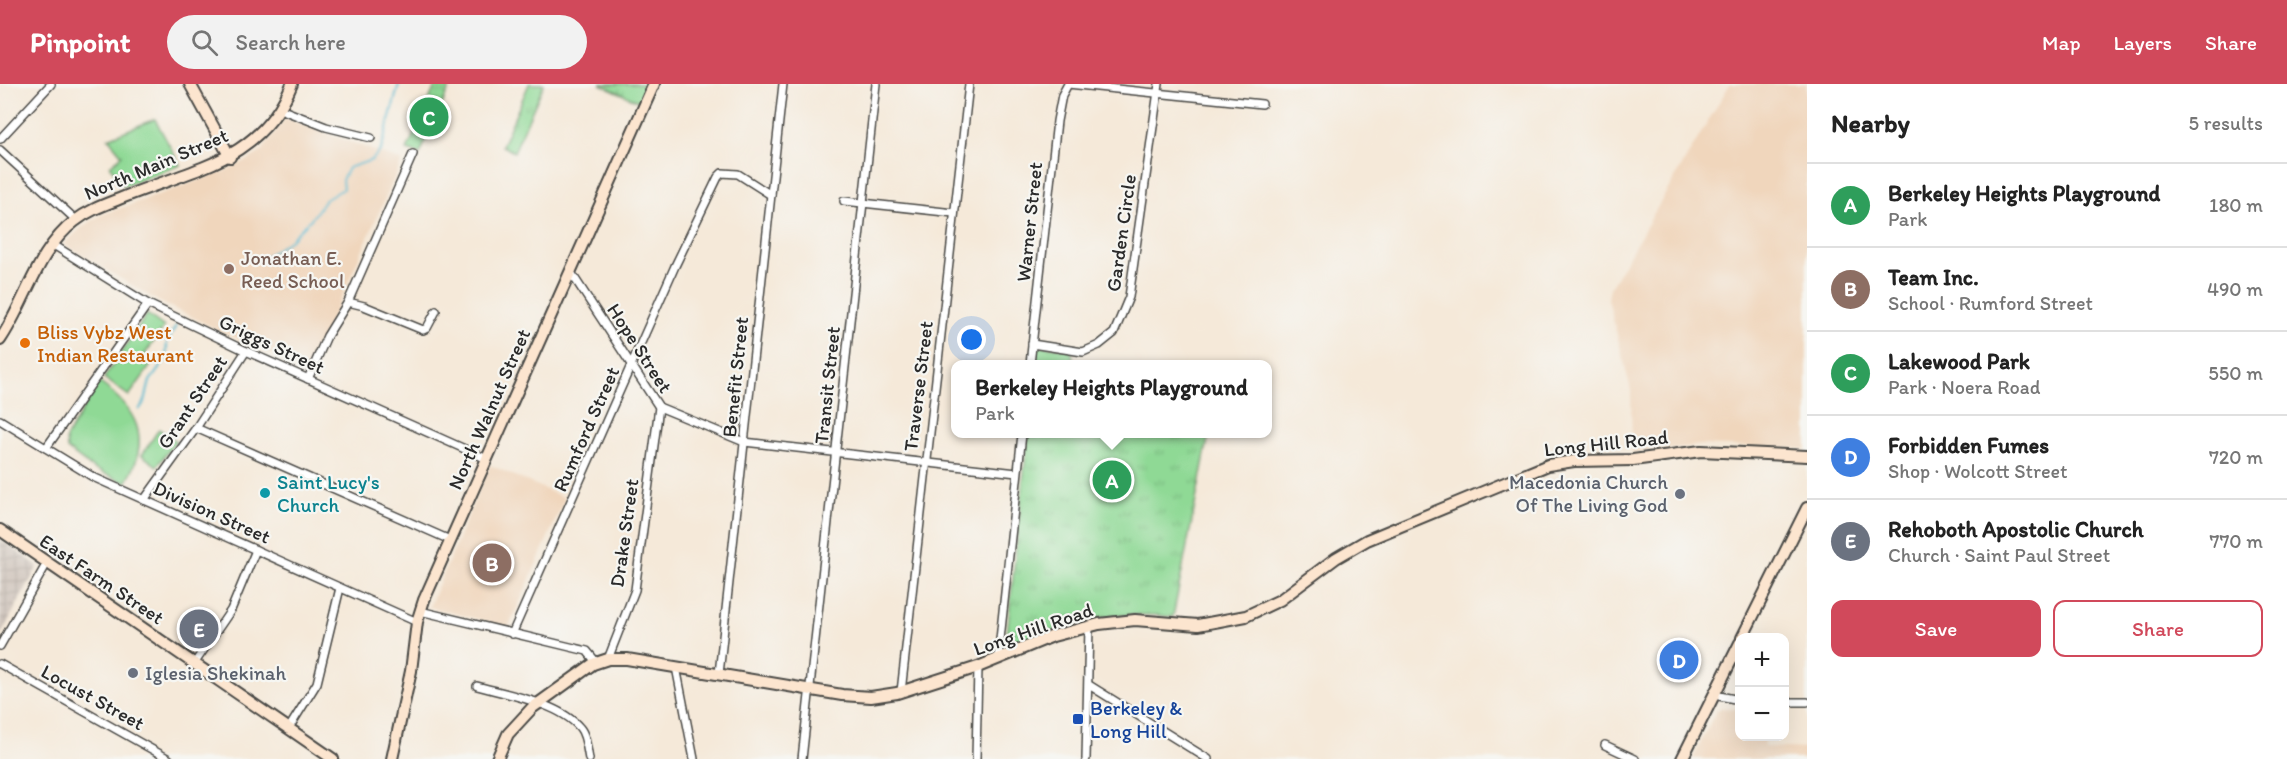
<!DOCTYPE html>
<meta charset="utf-8">
<style>
body{margin:0;font-family:Itim,sans-serif;background:#f2f2f2;color:#222}
.controls{position:absolute;right:18px;bottom:18px;display:grid;overflow:hidden;border-radius:12px;box-shadow:0 6px 24px #0002}
.controls button{width:54px;height:54px;display:grid;place-items:center;padding:0;border:0;border-bottom:2px solid #e0e0e0;background:#fff;color:#222;font:30px sans-serif}
.you{position:absolute;left:972px;top:256px;width:21px;height:21px;margin:-15px;border:4px solid #fff;border-radius:50%;background:#1a73e8;box-shadow:0 0 0 9px #1a73e833}
.badge{display:grid;place-items:center;width:39px;height:39px;border-radius:50%;background:#d1495b;color:#fff;font-size:20px;font-weight:700}
.pin{position:absolute;translate:-50% -50%;border:3px solid #fff;box-shadow:0 2px 6px #0006}
.popup{position:absolute;left:951px;top:276px;width:321px;height:78px;box-sizing:border-box;display:grid;place-content:center;border-radius:12px;background:#fff;filter:drop-shadow(0 2px 4px #0005);font-size:20px;white-space:nowrap;color:#767676}
.popup b{font-size:22px;color:#222}
.popup::after{content:'';position:absolute;left:50%;top:100%;margin-left:-12px;border:12px solid transparent;border-top-color:#fff}
.list{margin:0;padding:0;list-style:none}
h2{display:flex;justify-content:space-between;align-items:center;height:78px;margin:0;padding:0 24px;font-size:26px}
h2 small{font-size:20px;font-weight:400;color:#767676}
.list li{display:grid;grid-template-columns:39px 1fr auto;gap:18px;align-items:center;box-sizing:border-box;height:84px;padding:0 24px;border-top:2px solid #e0e0e0}
.list b{display:block;font-size:22px;white-space:nowrap}
.list p{margin:0;font-size:20px;white-space:nowrap;color:#767676}
.list em{font-size:20px;font-style:normal;color:#767676}
.actions{display:flex;gap:12px;padding:18px 24px}
.actions a{flex:1;padding:14px 0;border:2px solid #d1495b;border-radius:12px;text-align:center;font-size:21px;color:#d1495b}
.actions .main{background:#d1495b;color:#fff}
.icon{flex:none;width:33px;height:33px;fill:none;stroke:currentColor;stroke-width:2;stroke-linecap:round;stroke-linejoin:round}
.map{position:relative;flex:none;width:1807px;height:675px;overflow:hidden}
header{display:flex;align-items:center;gap:36px;box-sizing:border-box;height:84px;padding:0 30px;background:#d1495b;color:#fff}
header strong{font-size:28px}
nav{display:flex;gap:33px;margin-inline-start:auto;font-size:21px}
.search{width:420px;height:54px;background:#f2f2f2;display:flex;align-items:center;gap:15px;box-sizing:border-box;padding:0 21px;border-radius:33px;color:#767676;font-size:22px}
main{display:flex}
aside{flex:1;background:#fff}
.map>svg:first-child{display:block}
.built{fill:#f0d6bc}
.industrial{fill:url(#industrial-grid)}
.green{fill:#8fd995;stroke:#5d8260;stroke-width:1.5}
.park{fill:url(#park-tufts);stroke:#5d8260;stroke-width:1.5}
.lines{fill:none;stroke-linecap:round;stroke-linejoin:round}
.stream{stroke:#51b7cf;stroke-width:2}
.street-casing{stroke:#494845;stroke-width:10}
.secondary-casing{stroke:#494845;stroke-width:14}
.street{stroke:#fff;stroke-width:7}
.secondary{stroke:#fce5cf;stroke-width:10}
.education-dot{fill:#8d6e63;stroke:#f6f6f2;stroke-width:2}
.food-dot{fill:#e8710a;stroke:#f6f6f2;stroke-width:2}
.culture-dot{fill:#0f9aa8;stroke:#f6f6f2;stroke-width:2}
.worship-dot{fill:#6b7280;stroke:#f6f6f2;stroke-width:2}
.transit-dot{fill:#1a4fb4;stroke:#f6f6f2;stroke-width:2}
.labels{text-anchor:middle;dominant-baseline:central;stroke-width:4.5;stroke-linejoin:round;paint-order:stroke}
.street-label{font-size:20px;fill:#2b2b2b;stroke:#f6f6f2}
.education-label{font-size:20px;fill:#785e54;stroke:#f6f6f2;text-anchor:start}
.food-label{font-size:20px;fill:#c56008;stroke:#f6f6f2;text-anchor:start}
.culture-label{font-size:20px;fill:#0d838f;stroke:#f6f6f2;text-anchor:start}
.worship-label{font-size:20px;fill:#5b616d;stroke:#f6f6f2;text-anchor:end}
.transit-label{font-size:20px;fill:#164399;stroke:#f6f6f2;text-anchor:start}
</style>
<header>
<strong>Pinpoint</strong>
<div class="search"><svg class="icon" aria-label="search" viewBox="0 0 24 24"><circle cx="10" cy="10" r="6"/><path d="M15 15l6 6"/></svg>Search here</div>
<nav><a>Map</a><a>Layers</a><a>Share</a></nav>
</header>
<main>
<div class="map">
<svg width="1807" height="675" viewBox="0 0 1807 675">
<defs>
<pattern id="industrial-grid" width="8" height="8" patternUnits="userSpaceOnUse" patternTransform="scale(1.5)"><rect width="8" height="8" fill="#cec2b9"/><path d="M0 4h8M4 0v8" fill="none" stroke="#b1a79f"/></pattern>
<pattern id="park-tufts" width="24" height="20" patternUnits="userSpaceOnUse" patternTransform="scale(1.5)"><rect width="24" height="20" fill="#8fd995"/><path d="M3 7l-1-3M5 7V3M7 7l1-3M15 17l-1-3M17 17v-4M19 17l1-3" fill="none" stroke="#7cba81"/></pattern>
</defs>
<rect width="100%" height="100%" fill="#f6f6f2"/>
<filter id="ink" filterUnits="userSpaceOnUse"><feTurbulence type="fractalNoise" baseFrequency=".0167" numOctaves="2"/><feDisplacementMap in="SourceGraphic" scale="12" xChannelSelector="R" yChannelSelector="G"/><feConvolveMatrix kernelMatrix="1 2 1 2 8 2 1 2 1" color-interpolation-filters="sRGB"/></filter>
<filter id="wash" filterUnits="userSpaceOnUse"><feTurbulence type="fractalNoise" baseFrequency=".008" numOctaves="4" result="noise"/><feDisplacementMap in="SourceGraphic" scale="24" xChannelSelector="R" yChannelSelector="G"/><feGaussianBlur stdDeviation="1.35" result="paint"/><feColorMatrix in="noise" values="0 0 0 0 0 0 0 0 0 0 0 0 0 0 0 0 0 1.4 0 .05"/><feComposite in="paint" operator="in"/></filter>
<g filter="url(#wash)">
<rect width="100%" height="100%" fill="#f5e9d9"/>
<g class="built">
<path d="M1730 0H1807V365L1701 361 1632 369 1631 306 1608 215 1610 204Z"/>
<path d="M285 34 402 77 308 288 158 217 64 160 81 144 101 131 228 86 253 73 261 68Z"/>
<path d="M490 381 565 414 509 543 429 523Z"/>
<path d="M1721 624 1739 625 1740 652 1764 653V663L1807 665V675H1692L1716 627Z"/>
</g>
<path class="industrial" d="M0 455 38 482 0 552Z"/>
<g class="green">
<path d="M155 35 180 81 124 102 110 82 122 71 108 54Z"/>
<path d="M147 230 164 243 145 270 154 277 129 312 104 294Z"/>
<path d="M99 298C138 326 152 355 126 399L94 385 67 365 66 354Z"/>
<path d="M159 345 176 357 157 382 142 371Z"/>
</g>
<g class="park">
<path d="M436 0H451L420 70 407 66Z"/>
<path d="M529 0H544L514 68 502 62Z"/>
<path d="M600 0H648L640 18Z"/>
<path d="M1038 262 1071 265 1074 280H1036Z"/>
<path d="M1028 350H1209L1173 533C1113 525 1067 539 1013 562L1006 560Z"/>
</g>
<g class="lines">
<g class="stream">
<path d="M258 178 289 157 312 134 325 116 343 105 342 96 348 84 372 76 381 66 399 0"/>
<path d="M139 326 145 317 150 297 166 275 167 258 176 242"/>
</g>
</g>
</g>
<g filter="url(#ink)">
<g class="lines">
<g class="street-casing">
<g id="street">
<path d="M280 25 326 43 371 54"/>
<path d="M0 55 51 0"/>
<path d="M0 66 76 136"/>
<path d="M844 117 954 129"/>
<path d="M52 160 148 220 246 267 487 375"/>
<path d="M570 187 659 323 744 358 1017 389"/>
<path d="M348 218 364 222 423 246 427 244 436 227"/>
<path d="M1032 260 1083 268 1099 261 1114 249 1129 213 1159 0"/>
<path d="M1030 280 1057 37 1062 11 1068 0 1262 20"/>
<path d="M308 295 327 252 348 218 413 70"/>
<path d="M0 336 93 393 417 538"/>
<path d="M196 344 450 456"/>
<path d="M46 364 148 220"/>
<path d="M144 416 196 344 246 267"/>
<path d="M420 527 587 567 597 579"/>
<path d="M512 550 675 182 718 93 722 89 738 90 771 111"/>
<path d="M0 562 47 479"/>
<path d="M998 574 1022 350"/>
<path d="M608 575 635 506 659 323"/>
<path d="M0 580 169 675"/>
<path d="M194 580 231 526 256 466"/>
<path d="M676 583 694 675"/>
<path d="M719 590 783 0"/>
<path d="M1089 601 1208 675"/>
<path d="M477 602C506 610 560 619 580 644 586 651 587 665 589 675"/>
<path d="M901 608 969 0"/>
<path d="M1714 611 1740 616"/>
<path d="M1784 618H1807"/>
<path d="M289 644 317 599 340 504"/>
<path d="M1605 661 1635 675"/>
<path d="M802 675 876 0"/>
<path d="M976 675 978 583"/>
<path d="M1086 675 1089 542"/>
</g>
</g>
<g class="secondary-casing">
<g id="secondary">
<path d="M190 0 230 73"/>
<path d="M0 256C26 218 37 166 75 137 90 125 107 120 124 113 192 85 261 77 292 0"/>
<path d="M0 446 333 675"/>
<path d="M1742 554 1807 424"/>
<path d="M392 675 411 587 417 538 424 516 654 0"/>
<path d="M497 675 508 650 532 624 593 580 608 575H627L842 611 871 613 897 609 978 583 1053 552 1099 540 1135 536 1198 541 1246 532 1280 516 1336 474 1367 456 1548 381 1574 377 1633 376 1701 367 1807 372"/>
<path d="M1682 675 1740 559"/>
</g>
</g>
<use href="#street" class="street"/>
<use href="#secondary" class="secondary"/>
</g>
</g>
<circle class="education-dot" cx="229" cy="185" r="6"/>
<circle class="food-dot" cx="25" cy="259" r="6"/>
<circle class="culture-dot" cx="265" cy="409" r="6"/>
<g class="worship-dot">
<circle cx="1680" cy="410" r="6"/>
<circle cx="133" cy="589" r="6"/>
</g>
<rect class="transit-dot" x="1072" y="629" width="12" height="12" rx="3"/>
<g class="labels">
<g class="street-label">
<text transform="translate(156 80) rotate(-23)">North Main Street</text>
<text transform="translate(1029 138) rotate(-84)">Warner Street</text>
<text transform="translate(1121 149) rotate(-82)">Garden Circle</text>
<text transform="translate(272 260) rotate(25)">Griggs Street</text>
<text transform="translate(640 264) rotate(57)">Hope Street</text>
<text transform="translate(735 293) rotate(-84)">Benefit Street</text>
<text transform="translate(827 301) rotate(-84)">Transit Street</text>
<text transform="translate(918 302) rotate(-83)">Traverse Street</text>
<text transform="translate(192 318) rotate(-56)">Grant Street</text>
<text transform="translate(489 325) rotate(-66)">North Walnut Street</text>
<text transform="translate(586 345) rotate(-66)">Rumford Street</text>
<text transform="translate(1606 359) rotate(-6)">Long Hill Road</text>
<text transform="translate(212 428) rotate(24)">Division Street</text>
<text transform="translate(624 449) rotate(-82)">Drake Street</text>
<text transform="translate(102 495) rotate(34)">East Farm Street</text>
<text transform="translate(1033 545) rotate(-19)">Long Hill Road</text>
<text transform="translate(93 613) rotate(29)">Locust Street</text>
</g>
<g class="education-label">
<text x="241" y="174">Jonathan E.<tspan x="241" dy="23">Reed School</tspan></text>
</g>
<g class="food-label">
<text x="37" y="248">Bliss Vybz West<tspan x="37" dy="23">Indian Restaurant</tspan></text>
</g>
<g class="culture-label">
<text x="277" y="398">Saint Lucy's<tspan x="277" dy="23">Church</tspan></text>
</g>
<g class="worship-label">
<text x="1668" y="398">Macedonia Church<tspan x="1668" dy="23">Of The Living God</tspan></text>
<text x="145" y="589" text-anchor="start">Iglesia Shekinah</text>
</g>
<g class="transit-label">
<text x="1090" y="624">Berkeley &amp;<tspan x="1090" dy="23">Long Hill</tspan></text>
</g>
</g>
</svg>
<div class="controls">
<button>+</button>
<button>−</button>
</div>
<div class="you"></div>
<div class="pin badge" style="left:1112px;top:396px;background:#2e9e5b">A</div>
<div class="popup"><b>Berkeley Heights Playground</b>Park</div>
<div class="pin badge" style="left:492px;top:479px;background:#8d6e63">B</div>
<div class="pin badge" style="left:429px;top:33px;background:#2e9e5b">C</div>
<div class="pin badge" style="left:1679px;top:576px;background:#3f7fe0">D</div>
<div class="pin badge" style="left:199px;top:545px;background:#6b7280">E</div>
</div>
<aside>
<h2>Nearby<small>5 results</small></h2>
<ul class="list">
<li><span class="badge" style="background:#2e9e5b">A</span><div><b>Berkeley Heights Playground</b><p>Park</p></div><em>180 m</em></li>
<li><span class="badge" style="background:#8d6e63">B</span><div><b>Team Inc.</b><p>School · Rumford Street</p></div><em>490 m</em></li>
<li><span class="badge" style="background:#2e9e5b">C</span><div><b>Lakewood Park</b><p>Park · Noera Road</p></div><em>550 m</em></li>
<li><span class="badge" style="background:#3f7fe0">D</span><div><b>Forbidden Fumes</b><p>Shop · Wolcott Street</p></div><em>720 m</em></li>
<li><span class="badge" style="background:#6b7280">E</span><div><b>Rehoboth Apostolic Church</b><p>Church · Saint Paul Street</p></div><em>770 m</em></li>
</ul>
<div class="actions"><a class="main">Save</a><a>Share</a></div>
</aside>
</main>
